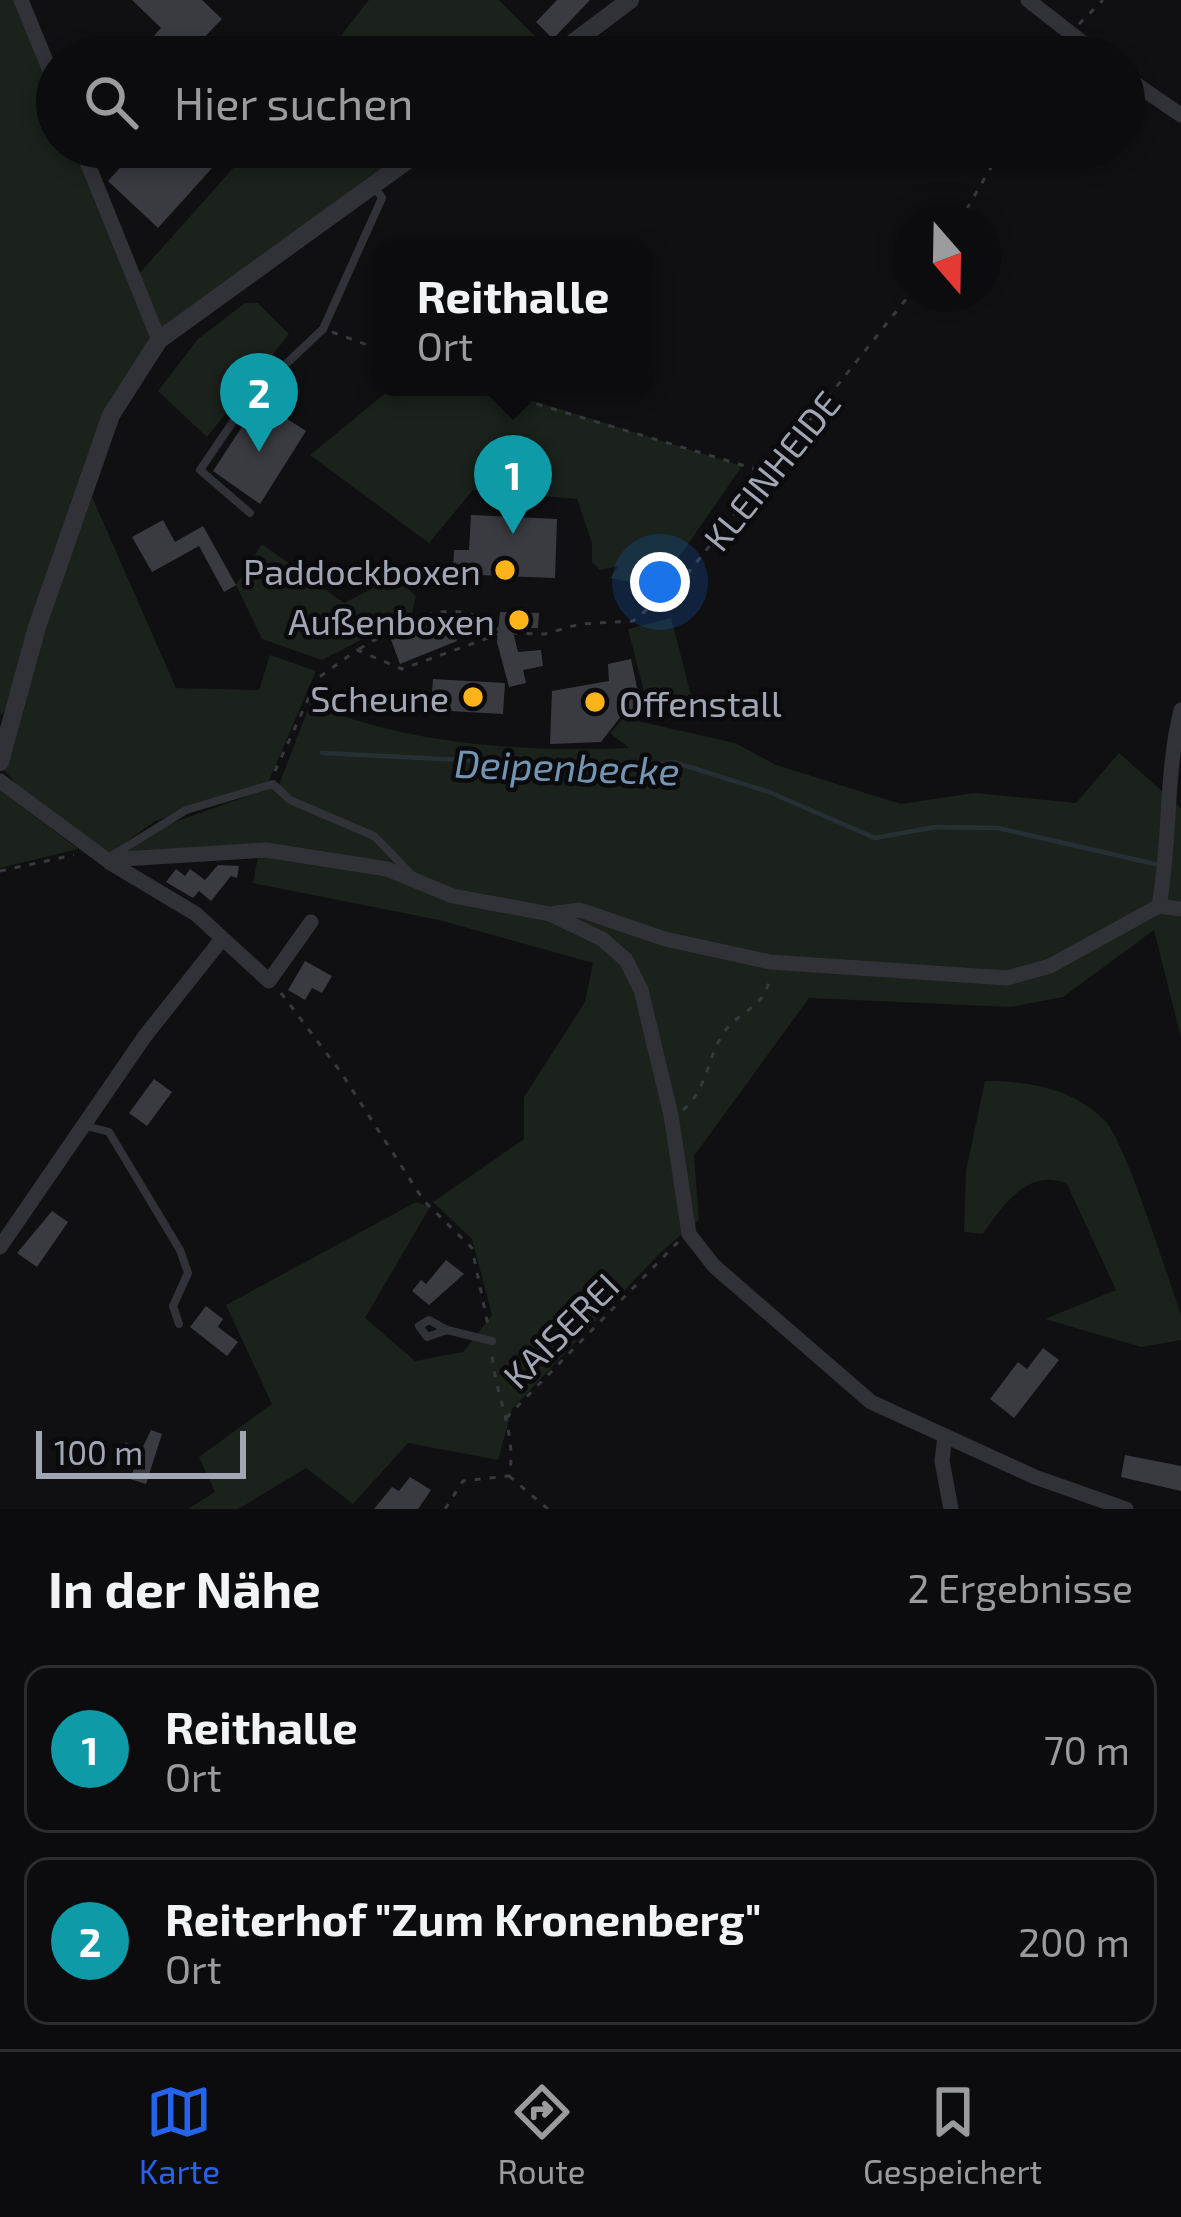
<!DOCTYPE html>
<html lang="de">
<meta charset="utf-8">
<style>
body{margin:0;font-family:"Exo 2",sans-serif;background:#1a1a1c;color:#f1f3f6}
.compass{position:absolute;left:893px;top:204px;width:108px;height:108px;border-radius:50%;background:#0c0c0e;box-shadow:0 6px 18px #0003;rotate:160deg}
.scale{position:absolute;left:36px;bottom:30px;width:210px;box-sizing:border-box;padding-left:12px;border:6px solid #a0a6b4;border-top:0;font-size:33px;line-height:42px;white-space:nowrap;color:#a0a6b4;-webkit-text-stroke:9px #0b0b0d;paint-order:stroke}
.you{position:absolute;left:660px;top:582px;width:42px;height:42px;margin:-30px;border:9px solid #fff;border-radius:50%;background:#1a73e8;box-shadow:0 0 0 18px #1a73e833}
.badge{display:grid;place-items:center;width:78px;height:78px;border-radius:50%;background:#2563eb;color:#fff;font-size:39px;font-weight:700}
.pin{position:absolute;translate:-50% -99px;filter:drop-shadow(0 3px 6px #0008)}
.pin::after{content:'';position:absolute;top:63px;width:42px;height:36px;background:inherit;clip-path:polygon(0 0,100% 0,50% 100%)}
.popup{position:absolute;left:372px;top:240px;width:282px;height:156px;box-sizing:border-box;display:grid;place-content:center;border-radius:24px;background:#0c0c0e;filter:drop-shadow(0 3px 9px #0005);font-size:39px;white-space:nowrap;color:#9a9b9e}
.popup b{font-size:45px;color:#f1f3f6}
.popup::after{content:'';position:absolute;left:50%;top:100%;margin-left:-24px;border:24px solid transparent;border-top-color:#0c0c0e}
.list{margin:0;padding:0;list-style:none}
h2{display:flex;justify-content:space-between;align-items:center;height:156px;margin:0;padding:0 48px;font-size:51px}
h2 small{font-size:39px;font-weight:400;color:#9a9b9e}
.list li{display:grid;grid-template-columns:78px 1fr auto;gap:36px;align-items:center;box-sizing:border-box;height:168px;margin:0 24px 24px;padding:0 24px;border:3px solid #2c2c2e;border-radius:24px}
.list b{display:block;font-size:45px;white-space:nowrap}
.list p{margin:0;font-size:39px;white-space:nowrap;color:#9a9b9e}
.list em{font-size:39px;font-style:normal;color:#9a9b9e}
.icon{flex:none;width:66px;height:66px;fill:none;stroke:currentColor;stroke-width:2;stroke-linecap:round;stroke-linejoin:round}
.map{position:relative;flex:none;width:1181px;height:1509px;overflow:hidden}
.search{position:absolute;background:#0c0c0e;box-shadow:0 6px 18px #0003;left:36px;right:36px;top:36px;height:132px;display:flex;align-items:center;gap:30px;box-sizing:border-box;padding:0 42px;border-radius:66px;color:#9a9b9e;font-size:45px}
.sheet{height:540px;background:#0c0c0e}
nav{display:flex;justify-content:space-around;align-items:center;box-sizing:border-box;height:168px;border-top:3px solid #2c2c2e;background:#0c0c0e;font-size:33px;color:#9a9b9e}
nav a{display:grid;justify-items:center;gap:6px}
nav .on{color:#2563eb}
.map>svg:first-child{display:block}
.green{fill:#1a221b}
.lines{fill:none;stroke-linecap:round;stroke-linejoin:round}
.stream{stroke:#262f36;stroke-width:4.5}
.building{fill:#3a3b40}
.path{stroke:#37393e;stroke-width:3;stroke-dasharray:6 9;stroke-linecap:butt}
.service{stroke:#313237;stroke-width:8}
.minor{stroke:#313237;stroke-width:15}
.tertiary{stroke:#313237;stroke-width:18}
.poi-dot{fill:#ffb31b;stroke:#0b0b0d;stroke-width:4.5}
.labels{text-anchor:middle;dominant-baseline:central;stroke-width:9;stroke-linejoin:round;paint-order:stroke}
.street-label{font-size:36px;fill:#a0a6b4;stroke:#0b0b0d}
.poi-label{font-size:36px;fill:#a0a6b4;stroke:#0b0b0d;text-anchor:end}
.water-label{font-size:39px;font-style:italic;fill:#7395b3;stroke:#0b0b0d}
</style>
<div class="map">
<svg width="1181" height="1509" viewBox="0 0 1181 1509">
<rect width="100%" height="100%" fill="#101012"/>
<g class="green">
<path d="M0 0H17L57 96V147H78L154 339C80 458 44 576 7 710L0 715Z"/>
<path d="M369 0H499L549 50 539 57H324Z"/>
<path d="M252 147H411L161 330 138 275Z"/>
<path d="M245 303H258L289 334 207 437 158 391 198 339Z"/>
<path d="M393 387H490L742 466 682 553 647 585 610 578 619 566 600 570 592 562V543L577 499 473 490 429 543 310 455Z"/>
<path d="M92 497 176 688 259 690 270 655 316 671 268 783 155 821 109 854 27 796 4 770 45 627Z"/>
<path d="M262 544 344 603 395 577 416 596 412 614 322 660 262 639 236 585Z"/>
<path d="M671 618 693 703 649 711 628 629Z"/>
<path d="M310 704C411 745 521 752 629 748L610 733 624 718 735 743 776 765 901 804 974 793 1076 803 1119 753 1181 808V1038L1154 930 1063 997 1011 1007 809 998 694 1156 699 1220 661 1252 512 1409 498 1460 408 1443 353 1504 306 1468 238 1509H188L215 1492 199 1457 272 1404 226 1305 416 1202 430 1207 365 1318 415 1361 463 1352 492 1315 472 1239 433 1202 524 1139V1097L585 1002 593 963 439 920 253 883 260 846 117 857 158 828 279 785Z"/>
<path d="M0 790 78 849 0 868Z"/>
<path d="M985 1081C1029 1081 1074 1088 1106 1122 1126 1144 1168 1278 1181 1315V1340L1141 1347 1045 1319 1116 1290 1067 1184C1030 1167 1002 1205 983 1234L964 1232 966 1171Z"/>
</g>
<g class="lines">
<path class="stream" d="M322 753 483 761 517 769H609L674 762 769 792 875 838 935 827 998 828 1155 864"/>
</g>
<g class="building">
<path d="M132 0H202L222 19 189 53 181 46 171 57H135L161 28Z"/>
<path d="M557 0H590L553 39 536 22Z"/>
<path d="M139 147H231L158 228 108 181Z"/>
<path d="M259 401 306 431 260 504 213 471Z"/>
<path d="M471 515 557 519 555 578 453 574 454 550H469Z"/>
<path d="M163 520 175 542 203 526 236 585 224 592 199 546 152 572 132 537Z"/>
<path d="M500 612 539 613 538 628H512L518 652 541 650 543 666 523 670 526 683 509 687 497 642Z"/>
<path d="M462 614 466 627 453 632 457 641 400 664 390 637Z"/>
<path d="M631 659 641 707 625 711 601 742 550 744 552 691 609 681 608 664Z"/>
<path d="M433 679 505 683 503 714 449 711 450 702 432 693Z"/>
<path d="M218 865 239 866 237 878 231 876 211 901 199 891 193 898 166 882 176 869 185 876 190 869 205 880Z"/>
<path d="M305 961 332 976 322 993 312 988 305 1000 288 990Z"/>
<path d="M154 1079 172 1092 147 1126 129 1113Z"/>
<path d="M52 1211 68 1222 37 1267 17 1253Z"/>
<path d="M446 1260 464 1274 429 1305 412 1291 421 1280 426 1284Z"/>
<path d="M206 1306 223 1319 218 1327 238 1342 227 1356 190 1327Z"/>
<path d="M1043 1348 1059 1360 1014 1418 990 1399 1018 1362 1027 1369Z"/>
<path d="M151 1430 162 1434 146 1484 130 1479 136 1463 119 1452 126 1442 140 1453Z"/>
<path d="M1125 1455 1181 1466V1491L1121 1477Z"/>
<path d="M410 1477 431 1490 418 1509H374L392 1487 399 1491Z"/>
</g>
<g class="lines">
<g class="path">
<path d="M1079 24 1103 0"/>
<path d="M1057 57 1063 47"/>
<path d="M959 222 1003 147"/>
<path d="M332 332 381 350"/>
<path d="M479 387 769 473"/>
<path d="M359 649C407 622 452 589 501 632"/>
<path d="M275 771 318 678 357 650 402 669 502 633 545 634 580 624 633 621 680 583 911 293"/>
<path d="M0 871 74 855"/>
<path d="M281 993 340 1071 424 1201 472 1248 489 1330"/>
<path d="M683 1110C708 1088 706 1060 723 1034 738 1010 765 1009 770 977"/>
<path d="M506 1418 678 1242"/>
<path d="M509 1476 548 1509"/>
<path d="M445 1509 463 1481 509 1476C518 1434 494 1394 492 1352"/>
</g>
<g class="service">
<path d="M250 513 200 470 247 401 323 329 382 198 374 186"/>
<path d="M113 855 186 810 273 784 290 800 374 836 413 876"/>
<path d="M86 1126 109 1132 180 1250 188 1273 173 1306 179 1324"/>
<path d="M447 1330 429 1320 419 1326 427 1337 447 1330 492 1341"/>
</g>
<g class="minor">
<path d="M21 0 57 88"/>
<path d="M1028 0 1101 57"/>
<path d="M1124 76 1181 115"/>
<path d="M81 147 159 340"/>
<path d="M0 781 107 860 266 850 387 869 453 896 550 914 602 939 626 960 641 990 671 1115 689 1234 714 1266 871 1402 1035 1477 1126 1509"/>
<path d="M109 862 196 914 269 981 311 922"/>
<path d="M1159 906C1171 840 1165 774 1181 710"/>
<path d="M1159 906 1181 909"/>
<path d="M550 914 580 910 665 939 770 962 1007 978 1050 966 1159 906"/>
<path d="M0 1247 145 1036 222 939"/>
<path d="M945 1436 942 1461 951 1509"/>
</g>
<g class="tertiary">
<path d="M554 57 630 0"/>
<path d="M0 762 37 627 111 415 159 340 426 147"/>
</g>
</g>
<g class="poi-dot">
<circle cx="505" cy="570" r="12"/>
<circle cx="519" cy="620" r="12"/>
<circle cx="473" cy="697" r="12"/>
<circle cx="595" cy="702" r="12"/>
</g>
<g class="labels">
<g class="street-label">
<text transform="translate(771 470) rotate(-51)">KLEINHEIDE</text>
<text transform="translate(560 1330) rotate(-45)">KAISEREI</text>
</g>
<g class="poi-label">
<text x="481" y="570">Paddockboxen</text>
<text x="495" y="620">Außenboxen</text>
<text x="449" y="697">Scheune</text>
<text x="619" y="702" text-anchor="start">Offenstall</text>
</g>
<g class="water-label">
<text transform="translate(567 766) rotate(2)">Deipenbecke</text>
</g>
</g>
</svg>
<svg class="compass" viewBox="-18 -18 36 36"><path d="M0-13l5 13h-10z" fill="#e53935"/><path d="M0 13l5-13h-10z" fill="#9a9b9e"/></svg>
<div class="scale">100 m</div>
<div class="you"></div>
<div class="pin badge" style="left:513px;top:534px;background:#0f9aa8">1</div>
<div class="popup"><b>Reithalle</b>Ort</div>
<div class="pin badge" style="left:259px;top:452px;background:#0f9aa8">2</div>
<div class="search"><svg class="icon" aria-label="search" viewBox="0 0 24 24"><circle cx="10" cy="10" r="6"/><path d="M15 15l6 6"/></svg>Hier suchen</div>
</div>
<section class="sheet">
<h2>In der Nähe<small>2 Ergebnisse</small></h2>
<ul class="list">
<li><span class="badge" style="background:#0f9aa8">1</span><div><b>Reithalle</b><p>Ort</p></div><em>70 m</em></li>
<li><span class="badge" style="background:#0f9aa8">2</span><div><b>Reiterhof &quot;Zum Kronenberg&quot;</b><p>Ort</p></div><em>200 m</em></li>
</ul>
</section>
<nav>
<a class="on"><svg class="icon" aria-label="map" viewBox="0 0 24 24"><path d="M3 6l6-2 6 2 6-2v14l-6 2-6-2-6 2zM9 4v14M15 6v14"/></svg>Karte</a>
<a><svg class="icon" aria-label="directions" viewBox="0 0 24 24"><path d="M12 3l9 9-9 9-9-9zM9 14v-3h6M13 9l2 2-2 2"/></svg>Route</a>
<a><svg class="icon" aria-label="saved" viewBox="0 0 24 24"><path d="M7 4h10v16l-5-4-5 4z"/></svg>Gespeichert</a>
</nav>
